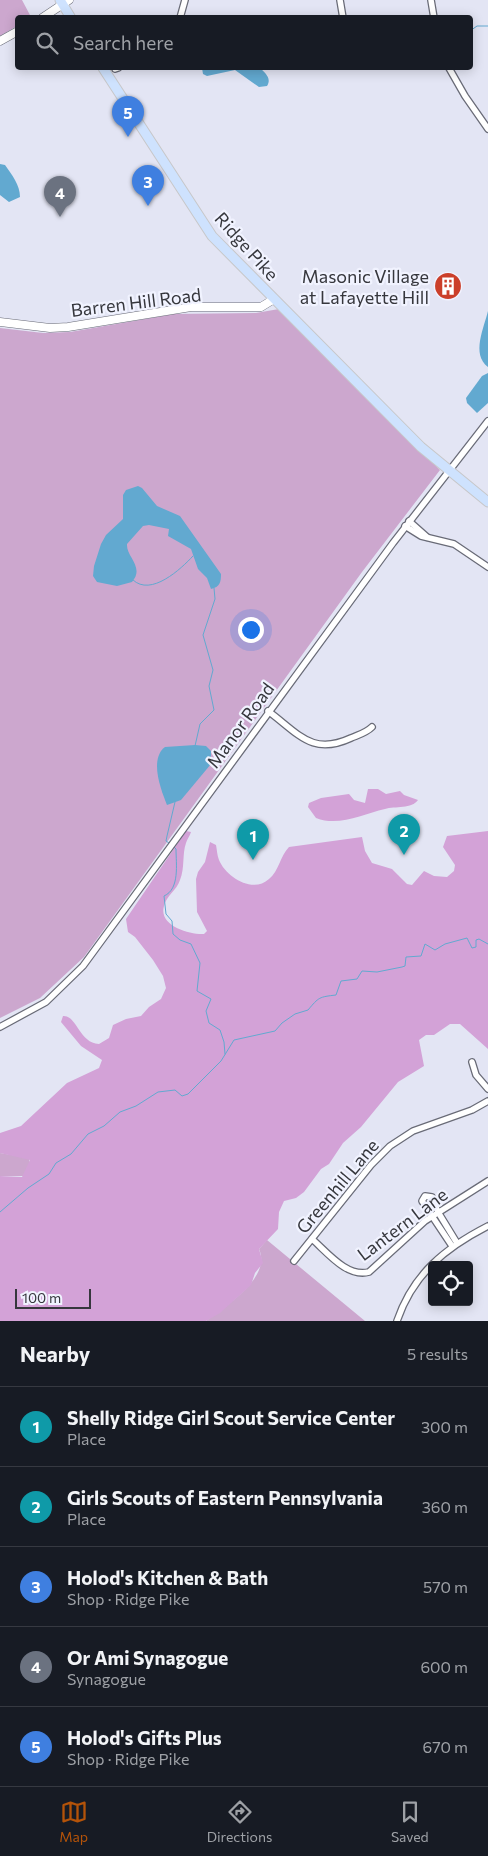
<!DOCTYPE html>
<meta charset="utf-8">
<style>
body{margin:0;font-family:Commissioner,sans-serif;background:#20242c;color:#f1f3f6}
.controls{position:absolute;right:15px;bottom:15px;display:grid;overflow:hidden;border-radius:5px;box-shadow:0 2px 12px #0003}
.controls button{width:45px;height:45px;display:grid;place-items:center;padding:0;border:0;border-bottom:1px solid #363941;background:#171b24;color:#f1f3f6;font:25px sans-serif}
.scale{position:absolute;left:15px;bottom:12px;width:76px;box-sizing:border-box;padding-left:5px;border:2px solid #36373d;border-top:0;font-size:14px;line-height:18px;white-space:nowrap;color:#36373d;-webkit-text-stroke:4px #f1f3ff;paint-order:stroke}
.you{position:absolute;left:250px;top:629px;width:18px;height:18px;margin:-12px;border:4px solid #fff;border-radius:50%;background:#1a73e8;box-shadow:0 0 0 8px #1a73e833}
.badge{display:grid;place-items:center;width:32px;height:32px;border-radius:50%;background:#b45309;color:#fff;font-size:16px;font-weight:700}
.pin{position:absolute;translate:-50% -41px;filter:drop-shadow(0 1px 2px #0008)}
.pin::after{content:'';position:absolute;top:26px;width:18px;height:15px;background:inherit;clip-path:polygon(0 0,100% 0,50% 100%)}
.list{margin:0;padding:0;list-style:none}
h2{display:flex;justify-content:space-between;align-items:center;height:65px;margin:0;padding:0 20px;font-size:21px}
h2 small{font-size:16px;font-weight:400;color:#9ea1a6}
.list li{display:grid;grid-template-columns:32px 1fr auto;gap:15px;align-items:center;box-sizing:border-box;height:80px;padding:0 20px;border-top:1px solid #363941}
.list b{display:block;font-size:19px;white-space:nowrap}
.list p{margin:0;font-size:16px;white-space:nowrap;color:#9ea1a6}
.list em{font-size:16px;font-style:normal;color:#9ea1a6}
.icon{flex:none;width:28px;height:28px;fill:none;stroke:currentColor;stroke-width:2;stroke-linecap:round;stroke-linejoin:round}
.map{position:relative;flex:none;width:488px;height:1321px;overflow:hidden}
.search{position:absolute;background:#171b24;box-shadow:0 2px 12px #0003;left:15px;right:15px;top:15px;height:55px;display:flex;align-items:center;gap:12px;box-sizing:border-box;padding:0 18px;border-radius:5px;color:#9ea1a6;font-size:19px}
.sheet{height:465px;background:#171b24}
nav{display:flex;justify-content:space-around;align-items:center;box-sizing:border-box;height:70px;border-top:1px solid #363941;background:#171b24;font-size:14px;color:#9ea1a6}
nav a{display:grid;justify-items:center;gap:2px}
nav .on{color:#b45309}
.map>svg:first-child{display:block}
.green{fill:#cca7ce}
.forest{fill:#d3a2d7}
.water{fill:#62a9d0}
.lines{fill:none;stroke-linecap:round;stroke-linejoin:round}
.stream{stroke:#62a9d0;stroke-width:1}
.street-casing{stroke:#696b77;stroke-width:8}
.secondary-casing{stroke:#696b77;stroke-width:9}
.primary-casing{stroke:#c7c7c9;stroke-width:11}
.street{stroke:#fff;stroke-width:5.5}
.secondary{stroke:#fff;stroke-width:8}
.primary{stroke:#cee2fe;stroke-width:9}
.labels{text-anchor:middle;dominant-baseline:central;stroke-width:4.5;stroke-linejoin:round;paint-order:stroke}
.street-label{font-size:18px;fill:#36373d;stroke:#f1f3ff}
.poi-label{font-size:18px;fill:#36373d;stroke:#f1f3ff;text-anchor:end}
</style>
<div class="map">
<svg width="488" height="1321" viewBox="0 0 488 1321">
<rect width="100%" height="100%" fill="#e3e5f4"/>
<g class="green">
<path d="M0 0H22L31 17 18 18 17 26 0 36Z"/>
<path d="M279 309 440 470 362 572 84 957 40 998 0 1018V328L43 333 70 332 174 314 256 313Z"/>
<path d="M0 1153 29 1158 30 1164 24 1176H0Z"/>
<path d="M267 1240 365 1321H206C225 1306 272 1278 259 1249Z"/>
</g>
<g class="forest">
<path d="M368 789H378L386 794 400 791 404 795 418 800C412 809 395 806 385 809 363 814 339 827 316 818L308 807 309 803 321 798 349 794 354 800 365 803Z"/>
<path d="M186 831 191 832C190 836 187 839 186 843 182 854 185 868 180 880 177 890 166 896 164 906 158 926 190 935 204 934L207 931 197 912 196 879 198 872 205 862 210 842 216 845C217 850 217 855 219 860 226 877 253 894 269 879 279 871 280 856 289 847L362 837 365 851 372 863 392 869 407 884 412 885 424 871 434 876 447 877 454 871 455 865 443 847 447 836 488 831V1049L460 1024H450L434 1035H426L419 1040 424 1066 398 1082 361 1127 343 1143 329 1164 321 1169 304 1192 296 1198 284 1201 279 1212 278 1229 259 1249 263 1263 255 1273 251 1285 220 1313 206 1321H0V1176L22 1177 30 1160 0 1153V1133L21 1126 67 1083 99 1068 102 1060 81 1046 61 1022 63 1016C77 1015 79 1043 99 1044L109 1038 113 1025 126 1019 141 1016 149 1007 161 999 166 988 163 976 153 960 135 937 128 932 126 919Z"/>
</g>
<g class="water">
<path d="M202 68H260C265 73 272 78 267 86L259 87 235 70 207 76 203 74Z"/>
<path d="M0 164 5 165C12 175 20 185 20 197L9 202 0 195Z"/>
<path d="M488 311V367C471 354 484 328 488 311Z"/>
<path d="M488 373V403L477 413 467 403 466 398 482 376Z"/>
<path d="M138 486 142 488 157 506 180 516 221 574C221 582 220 587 211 589L207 578 198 569 191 549 168 536 169 529 149 525 143 526 127 544C126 557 145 567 132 582L117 586 97 582 93 576 94 566 101 544 106 535 123 519V495L126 490Z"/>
<path d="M195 745 206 746 211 751V764L181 800 167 805C161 790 149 759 165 747Z"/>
</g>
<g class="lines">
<g class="stream">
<path d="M470 31 477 26H488"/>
<path d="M133 580C151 597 181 569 193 556"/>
<path d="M195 746 200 724 214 710 209 686 213 670 203 635 215 599 214 588"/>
<path d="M169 843 166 841 167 836 175 802"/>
<path d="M174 847 176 849C176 864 180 889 164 896L166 914 172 921 173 934 180 940 191 944 200 963 197 991 211 999 206 1011 209 1023 220 1030 224 1042 225 1054"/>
<path d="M0 1212 28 1188 49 1174 56 1163 71 1154 88 1134 104 1126 120 1112 136 1106 158 1092 175 1090 182 1096 188 1094 221 1061 234 1040 275 1031 282 1023 295 1014 308 1010C319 997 319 997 336 995L341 981 357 979 362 971 377 972 402 967 405 966 406 957 421 956 425 944 435 950 445 944 467 938 472 948 476 947V940L479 939 488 944"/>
</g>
<g class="street-casing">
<g id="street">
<path d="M340 0 343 18"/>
<path d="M431 0 434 18"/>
<path d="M180 18 185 0"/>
<path d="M449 68 465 96 488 129"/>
<path d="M115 69 118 68"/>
<path d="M409 521 427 537"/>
<path d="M405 526 421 536 454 544 488 567"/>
<path d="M268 711C299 734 312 756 351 738 358 735 366 733 372 727"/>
<path d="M0 1027 46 1002 83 966 393 543 488 421"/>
<path d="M472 1062 476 1075 488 1089"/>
<path d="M312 1239C327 1252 347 1278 369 1272L425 1221 488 1181"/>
<path d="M452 1246 422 1201 425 1196 432 1197 438 1212 457 1243"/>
<path d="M294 1261 371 1165 390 1146 413 1131 472 1110 488 1101"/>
<path d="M397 1321C413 1274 445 1248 488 1226"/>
</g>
</g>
<g class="secondary-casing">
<g id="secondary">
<path d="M42 18 69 0"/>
<path d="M0 41 18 31"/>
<path d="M0 322 50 328 68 327 191 307H261L274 299"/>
</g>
</g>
<g class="primary-casing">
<g id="primary">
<path d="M60 0 71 18"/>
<path d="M103 68 212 236 421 447 488 502"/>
</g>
</g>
<use href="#street" class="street"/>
<use href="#secondary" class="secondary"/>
<use href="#primary" class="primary"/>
</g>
<defs>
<g id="building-disc" transform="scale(1.4375)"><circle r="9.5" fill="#cb3f2a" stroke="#f1f3ff"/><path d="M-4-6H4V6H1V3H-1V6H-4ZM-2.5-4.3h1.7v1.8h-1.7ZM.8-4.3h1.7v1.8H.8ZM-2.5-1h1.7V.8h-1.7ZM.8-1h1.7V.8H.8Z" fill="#fff"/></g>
</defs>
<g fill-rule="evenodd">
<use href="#building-disc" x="448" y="286"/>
</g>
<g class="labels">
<g class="street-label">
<text transform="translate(247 246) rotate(48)">Ridge Pike</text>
<text transform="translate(136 302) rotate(-7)">Barren Hill Road</text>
<text transform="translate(240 725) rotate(-54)">Manor Road</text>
<text transform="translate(337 1186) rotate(-50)">Greenhill Lane</text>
<text transform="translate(402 1224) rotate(-37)">Lantern Lane</text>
</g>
<g class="poi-label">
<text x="429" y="276">Masonic Village<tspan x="429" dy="21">at Lafayette Hill</tspan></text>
</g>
</g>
</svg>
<div class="controls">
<button><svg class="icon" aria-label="locate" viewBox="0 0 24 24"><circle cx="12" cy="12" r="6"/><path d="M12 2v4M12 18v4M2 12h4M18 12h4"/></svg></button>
</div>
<div class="scale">100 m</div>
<div class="you"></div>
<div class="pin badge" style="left:253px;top:860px;background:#0f9aa8">1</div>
<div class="pin badge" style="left:404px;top:855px;background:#0f9aa8">2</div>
<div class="pin badge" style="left:148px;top:206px;background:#3f7fe0">3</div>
<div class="pin badge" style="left:60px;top:217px;background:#6b7280">4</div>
<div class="pin badge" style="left:128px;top:137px;background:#3f7fe0">5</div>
<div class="search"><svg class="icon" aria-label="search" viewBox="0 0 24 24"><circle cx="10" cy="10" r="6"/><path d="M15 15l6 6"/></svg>Search here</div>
</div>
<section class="sheet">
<h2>Nearby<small>5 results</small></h2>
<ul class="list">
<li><span class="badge" style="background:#0f9aa8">1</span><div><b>Shelly Ridge Girl Scout Service Center</b><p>Place</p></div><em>300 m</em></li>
<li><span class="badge" style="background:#0f9aa8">2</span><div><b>Girls Scouts of Eastern Pennsylvania</b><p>Place</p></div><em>360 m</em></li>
<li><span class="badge" style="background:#3f7fe0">3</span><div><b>Holod's Kitchen &amp; Bath</b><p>Shop · Ridge Pike</p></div><em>570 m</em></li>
<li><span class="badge" style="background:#6b7280">4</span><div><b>Or Ami Synagogue</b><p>Synagogue</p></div><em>600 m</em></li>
<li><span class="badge" style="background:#3f7fe0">5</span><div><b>Holod's Gifts Plus</b><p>Shop · Ridge Pike</p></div><em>670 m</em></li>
</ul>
</section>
<nav>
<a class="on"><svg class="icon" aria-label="map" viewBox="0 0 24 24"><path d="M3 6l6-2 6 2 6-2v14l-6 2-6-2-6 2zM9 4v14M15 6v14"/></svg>Map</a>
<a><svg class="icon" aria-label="directions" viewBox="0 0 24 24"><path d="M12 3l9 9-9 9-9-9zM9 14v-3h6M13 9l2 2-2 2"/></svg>Directions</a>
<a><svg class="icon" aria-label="saved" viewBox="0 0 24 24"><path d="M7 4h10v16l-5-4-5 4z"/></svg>Saved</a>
</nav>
